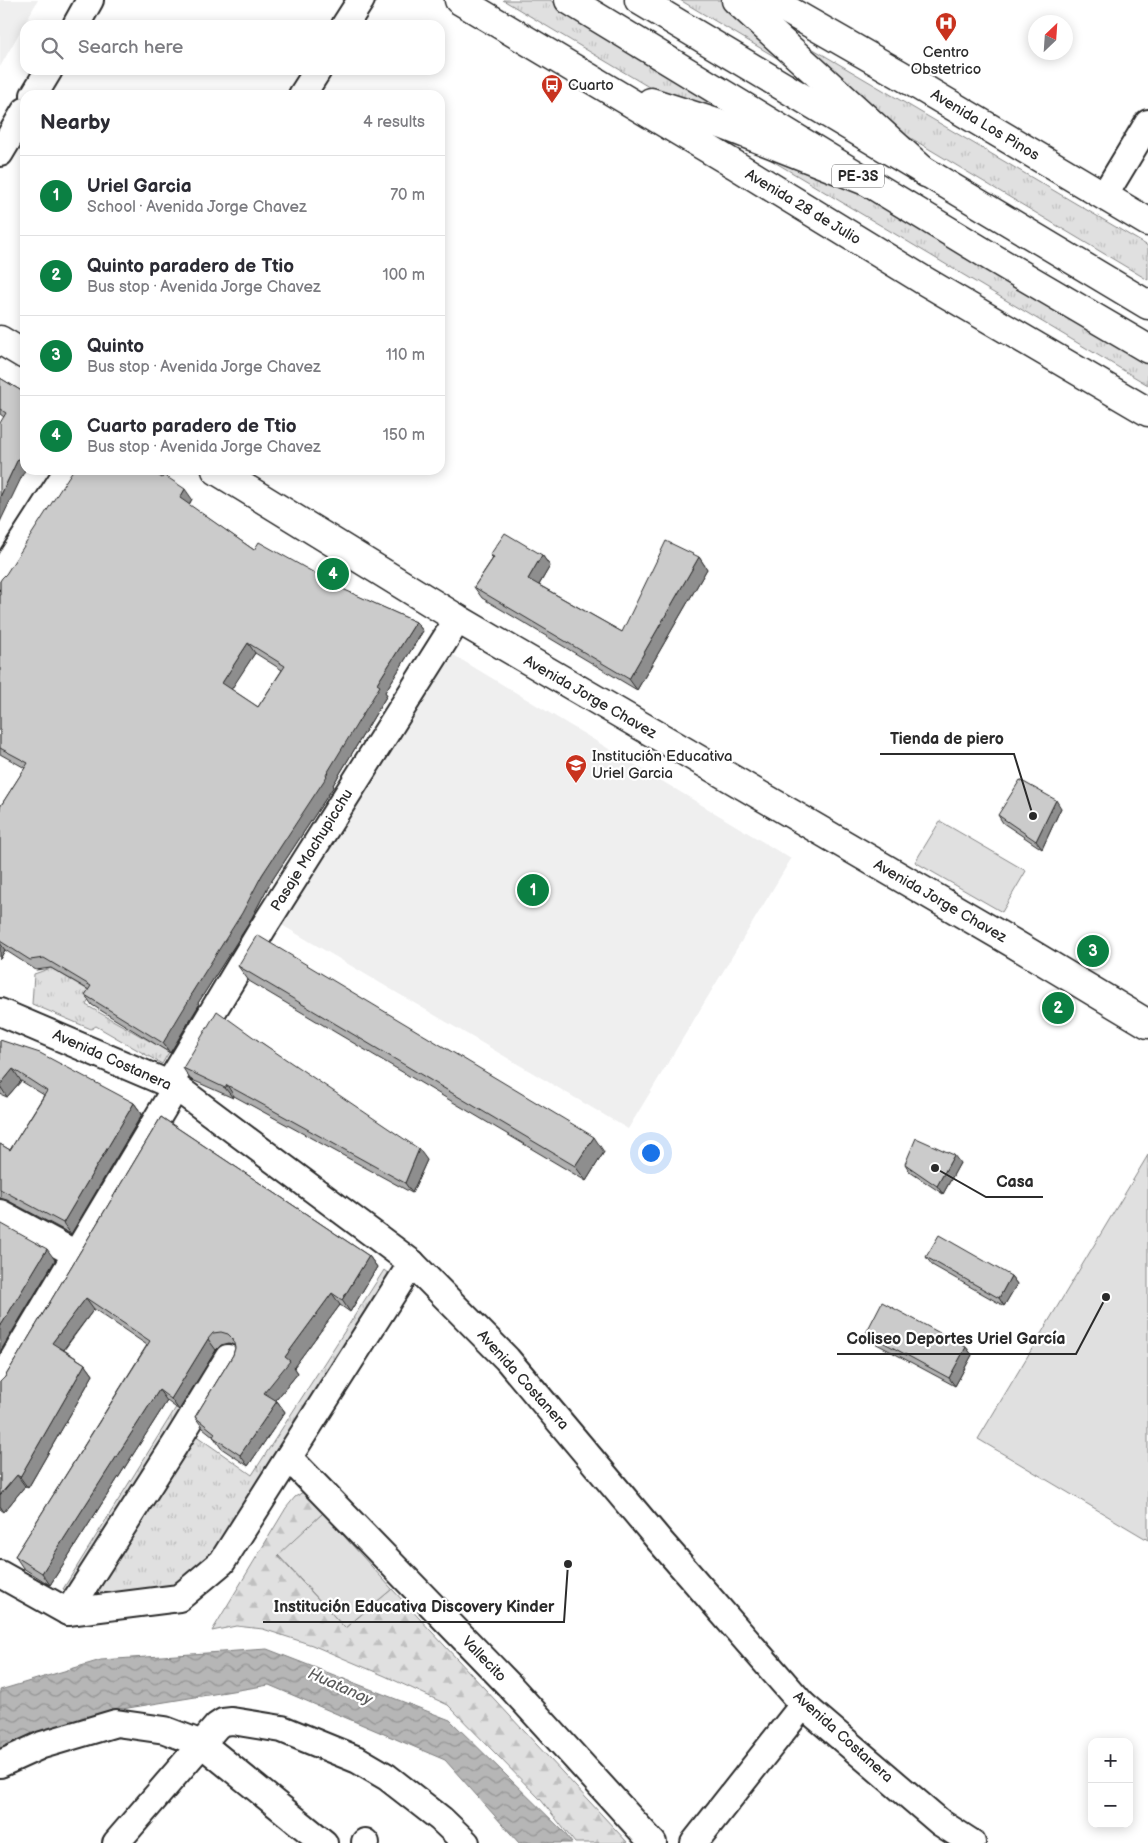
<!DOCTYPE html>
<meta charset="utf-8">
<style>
body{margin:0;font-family:"Balsamiq Sans",sans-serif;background:#f7f7f7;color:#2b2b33}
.controls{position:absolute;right:15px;bottom:15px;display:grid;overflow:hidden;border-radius:10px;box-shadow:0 2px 12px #0003}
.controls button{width:45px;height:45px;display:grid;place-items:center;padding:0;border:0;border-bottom:1px solid #e1e1e2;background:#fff;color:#2b2b33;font:25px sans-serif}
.compass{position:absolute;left:1028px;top:15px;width:45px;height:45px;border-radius:50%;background:#fff;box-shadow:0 2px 12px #0003;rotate:25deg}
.you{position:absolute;left:650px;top:1152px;width:18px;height:18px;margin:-12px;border:4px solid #fff;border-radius:50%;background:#1a73e8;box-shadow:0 0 0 8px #1a73e833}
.badge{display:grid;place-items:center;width:32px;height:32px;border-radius:50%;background:#0b8043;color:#fff;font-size:16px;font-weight:700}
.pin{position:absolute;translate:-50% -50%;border:2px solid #fff;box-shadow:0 1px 5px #0006}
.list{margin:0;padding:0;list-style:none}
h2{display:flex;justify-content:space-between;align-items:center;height:65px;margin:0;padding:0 20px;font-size:21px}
h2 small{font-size:16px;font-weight:400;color:#7c7c81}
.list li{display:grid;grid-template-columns:32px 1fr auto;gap:15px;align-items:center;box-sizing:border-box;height:80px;padding:0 20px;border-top:1px solid #e1e1e2}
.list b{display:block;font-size:19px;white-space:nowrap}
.list p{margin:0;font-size:16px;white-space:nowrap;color:#7c7c81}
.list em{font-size:16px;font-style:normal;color:#7c7c81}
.icon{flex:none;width:28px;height:28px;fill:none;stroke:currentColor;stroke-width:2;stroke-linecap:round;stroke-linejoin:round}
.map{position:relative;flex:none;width:1148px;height:1843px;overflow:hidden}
.search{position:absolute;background:#fff;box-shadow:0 2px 12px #0003;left:20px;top:20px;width:425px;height:55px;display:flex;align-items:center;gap:12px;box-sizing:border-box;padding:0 18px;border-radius:15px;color:#7c7c81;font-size:19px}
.panel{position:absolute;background:#fff;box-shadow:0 2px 12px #0003;left:20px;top:90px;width:425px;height:385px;border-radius:15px}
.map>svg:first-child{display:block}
.built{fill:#efefef}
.grass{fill:url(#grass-tufts);stroke:#868686}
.forest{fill:url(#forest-firs);stroke:#868686}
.garden{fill:#e0e0e0;stroke:#868686}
.water{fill:url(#water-waves);stroke:#7e7e7e}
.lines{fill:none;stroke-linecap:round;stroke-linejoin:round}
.minor-casing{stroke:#2b2b2b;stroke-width:30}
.tertiary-casing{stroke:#2b2b2b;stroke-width:31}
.primary-casing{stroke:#2b2b2b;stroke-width:31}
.trunk-casing{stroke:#2b2b2b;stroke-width:31}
.minor{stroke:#fff;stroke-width:26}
.tertiary{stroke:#fff;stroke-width:28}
.primary{stroke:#fff;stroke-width:28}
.trunk{stroke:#fff;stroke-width:28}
.wall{fill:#afafaf;stroke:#2b2b2b;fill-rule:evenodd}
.shaded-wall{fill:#8e8e8e;stroke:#2b2b2b}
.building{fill:#cbcbcb;stroke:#2b2b2b;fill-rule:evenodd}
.labels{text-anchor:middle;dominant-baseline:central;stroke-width:4.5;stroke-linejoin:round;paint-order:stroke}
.shield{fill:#fff;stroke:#6b6b6b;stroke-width:1}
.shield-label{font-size:14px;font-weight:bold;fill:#2b2b2b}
.poi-label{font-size:15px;fill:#2b2b2b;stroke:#fff;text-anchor:start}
.street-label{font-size:15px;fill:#2b2b2b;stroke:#fff}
.water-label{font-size:16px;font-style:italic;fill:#5c5c5c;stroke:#fff}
.leader{fill:none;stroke:#2b2b2b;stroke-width:2}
.callout-dot{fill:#2b2b2b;stroke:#fff;stroke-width:2}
.callout-label{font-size:16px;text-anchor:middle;font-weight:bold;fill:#2b2b2b;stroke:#fff;stroke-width:4.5;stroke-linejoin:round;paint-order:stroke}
</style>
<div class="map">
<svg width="1148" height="1843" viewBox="0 0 1148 1843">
<defs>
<pattern id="grass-tufts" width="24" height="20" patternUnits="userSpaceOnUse" patternTransform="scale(1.25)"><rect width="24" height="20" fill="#e0e0e0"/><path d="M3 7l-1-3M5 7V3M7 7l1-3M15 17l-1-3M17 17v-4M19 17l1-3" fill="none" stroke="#c0c0c0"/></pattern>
<pattern id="forest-firs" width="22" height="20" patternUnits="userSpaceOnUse" patternTransform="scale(1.25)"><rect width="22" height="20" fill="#e0e0e0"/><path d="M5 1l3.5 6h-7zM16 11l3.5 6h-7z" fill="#c0c0c0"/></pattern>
<pattern id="water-waves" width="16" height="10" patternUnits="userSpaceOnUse" patternTransform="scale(1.25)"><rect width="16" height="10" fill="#b6b6b6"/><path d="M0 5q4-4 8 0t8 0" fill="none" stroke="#949494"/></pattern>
</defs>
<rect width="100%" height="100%" fill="#fff"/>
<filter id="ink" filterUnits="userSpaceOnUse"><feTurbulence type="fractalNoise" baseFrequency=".02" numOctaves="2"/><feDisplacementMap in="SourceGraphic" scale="10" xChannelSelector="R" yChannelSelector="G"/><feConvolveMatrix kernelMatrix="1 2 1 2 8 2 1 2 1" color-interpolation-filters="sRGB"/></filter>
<g filter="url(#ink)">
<g class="built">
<path d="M0 0H38L0 67Z"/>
<path d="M442 648 791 859 628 1129 275 921Z"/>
</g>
<g class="grass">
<path d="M503 0H550L1148 359V385Z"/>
<path d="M680 0H730L1148 246V280Z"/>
<path d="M51 968 93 993 86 1005 169 1052 162 1064 96 1026 91 1029 32 1004 34 974Z"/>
<path d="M384 1270 401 1284 189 1605H96L63 1589 213 1348 224 1354 181 1425 252 1475Z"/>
</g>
<path class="forest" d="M303 1492 309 1495 313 1502 323 1513 278 1556 345 1628 392 1589 628 1843H575L541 1800 448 1705 385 1676 312 1645 263 1629 236 1626 212 1631 286 1508 295 1497Z"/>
<g class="garden">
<path d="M940 821 1026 871 1002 912 915 862Z"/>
<path d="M1148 1155V1540L978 1439Z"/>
<path d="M323 1513 392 1589 345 1628 278 1555Z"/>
</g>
<path class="water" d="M267 1649 450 1720 564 1832 572 1843H519L445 1760 269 1685 122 1709 0 1748V1690L101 1660Z"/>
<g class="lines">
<g class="minor-casing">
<g id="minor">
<path d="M76 25 90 0"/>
<path d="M345 25 361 0"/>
<path d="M34 95 49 70"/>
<path d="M302 95 318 70"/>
<path d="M0 153 25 111"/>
<path d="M1104 196 1148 123"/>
<path d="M0 576 68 470"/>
<path d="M0 1012 176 1087 412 1263 507 1359 659 1540 803 1705 941 1823 972 1843"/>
<path d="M169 1084 263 928 458 619"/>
<path d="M0 1213 76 1254"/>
<path d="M0 1381 176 1087"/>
<path d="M289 1458 509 1685 653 1843"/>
<path d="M0 1574 68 1612 179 1598 222 1562 412 1263"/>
<path d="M68 1612 176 1443 228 1358"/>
<path d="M0 1764 42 1745 116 1723 165 1730 202 1744 324 1843"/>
<path d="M365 1842 366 1843"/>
<path d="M116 1843 217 1726 223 1722 232 1721 282 1729 358 1760 387 1777 441 1819 466 1843"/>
<path d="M694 1843 803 1705"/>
</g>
</g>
<g class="tertiary-casing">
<g id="tertiary">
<path d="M0 340 25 355"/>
<path d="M216 470 458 619 1013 943 1148 1024"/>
</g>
</g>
<g class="primary-casing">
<g id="primary">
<path d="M569 0 993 258 1148 349"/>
<path d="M639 0 1148 305"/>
</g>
</g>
<g class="trunk-casing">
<g id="trunk">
<path d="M459 0 737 166 923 280 1148 412"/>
<path d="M736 0 926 173"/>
<path d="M770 0 899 74 1148 222"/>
<path d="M651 102 726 126 866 181"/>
</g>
</g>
<use href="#minor" class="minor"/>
<use href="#tertiary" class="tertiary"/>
<use href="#primary" class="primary"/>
<use href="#trunk" class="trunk"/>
</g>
<g class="wall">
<path d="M0 378 25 393V470L24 471 4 417 0 414Z"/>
<path d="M192 499 189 505 254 550 416 622 423 631 385 692 387 695 333 785 334 786 269 885 249 923 198 1003 199 1005 170 1053 92 1005 85 995 89 990 51 968 36 970 5 950 0 959V807L25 768 0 754V581ZM255 653 282 670 258 707 231 689Z"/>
<path d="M490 555H542L550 566 539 585 622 632 699 557 707 569 637 690 482 598 474 587 493 558Z"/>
<path d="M1061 808 1042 849 1003 823 998 815Z"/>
<path d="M238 966 604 1152 586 1181 249 981Z"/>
<path d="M256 1039 427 1160 412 1193 234 1096 233 1098 190 1079 183 1068Z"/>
<path d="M0 1040 134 1103 142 1114 71 1234 7 1200 0 1198V1144L10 1150 44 1095 21 1081 7 1097 0 1094Z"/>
<path d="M161 1117 369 1256 377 1267 350 1312 340 1305 294 1367 298 1373 276 1400 277 1401 285 1412 248 1466 221 1448 213 1436 203 1428 195 1417 233 1355 235 1348 234 1345 229 1343 221 1345 216 1350 179 1410 167 1401 50 1585 23 1568 15 1556 147 1345 94 1309 64 1350 85 1364 93 1375 28 1488 25 1486 4 1512 0 1509V1382L5 1377Z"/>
<path d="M960 1163 943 1194 910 1172 905 1164Z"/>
<path d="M926 1257 1011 1276 1017 1284 1004 1306 932 1265Z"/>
<path d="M866 1333 966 1347 972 1355 955 1386 871 1341Z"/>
</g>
<g class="shaded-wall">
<path d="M25 452V470L0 522V497L17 461Z"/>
<path d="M185 489 192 499 187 508 180 498Z"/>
<path d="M542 555 550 566 536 590 528 579Z"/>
<path d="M699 557 707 569 637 690 629 679Z"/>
<path d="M416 622 423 631 385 692 387 695 333 785 334 786 269 885 249 923 198 1003 199 1005 170 1053 163 1043 191 994 262 875 326 775 377 684Z"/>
<path d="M248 643 255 653 229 693 222 683Z"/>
<path d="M1056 800 1061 808 1042 849 1036 841Z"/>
<path d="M0 943 5 950 0 959Z"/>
<path d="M13 1069 21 1081 7 1097 0 1086V1085Z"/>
<path d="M227 1085 234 1096 233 1098 225 1088Z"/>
<path d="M134 1103 142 1114 71 1234 63 1223Z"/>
<path d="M594 1137 604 1152 586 1181 575 1166Z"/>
<path d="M419 1149 427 1160 412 1193 405 1183Z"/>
<path d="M954 1155 960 1163 943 1194 937 1186Z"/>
<path d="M47 1249 55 1260 0 1352V1327Z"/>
<path d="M369 1256 377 1267 350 1312 342 1300Z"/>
<path d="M1011 1276 1017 1284 1004 1306 999 1298Z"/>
<path d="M332 1293 340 1305 294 1367 298 1373 272 1405 264 1393 285 1357Z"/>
<path d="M86 1298 94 1309 60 1354 52 1343Z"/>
<path d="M208 1339 216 1350 179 1410 171 1399Z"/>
<path d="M966 1347 972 1355 955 1386 949 1378Z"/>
<path d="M85 1364 93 1375 28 1488 20 1477Z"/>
<path d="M159 1390 167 1401 50 1585 42 1573Z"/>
<path d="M277 1401 285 1412 248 1466 240 1455Z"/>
<path d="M17 1475 25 1486 4 1512 0 1506V1495Z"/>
</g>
<g class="building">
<path d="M0 378 25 393V452L17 461 0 497V423L6 413 0 409Z"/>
<path d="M73 470H150L162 478 164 475 185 489 180 498 254 550 259 542 345 590 416 622 377 684 380 686 326 775 327 776 262 875 242 913 191 994 192 995 163 1043 85 995 91 986 44 958 30 960 0 941V807L28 763 0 748V581L2 578 6 574ZM248 643 285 666 258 707 222 683Z"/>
<path d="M505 533 542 555 528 579 622 632 666 541 699 557 629 679 474 587 494 557 490 555Z"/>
<path d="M1020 780 1056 800 1036 841 998 815Z"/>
<path d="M257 935 594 1137 575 1166 238 966Z"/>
<path d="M217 1011 256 1039 419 1149 405 1183 227 1085 225 1088 183 1068Z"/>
<path d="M0 1040 40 1053 134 1103 63 1223 0 1189V1144L10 1150 47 1091 13 1069 0 1085Z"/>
<path d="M161 1117 369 1256 342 1300 332 1293 285 1357 290 1361 264 1393 277 1401 240 1455 213 1437 215 1433 195 1417 233 1355 235 1348 233 1339 228 1334 221 1332 213 1333 208 1339 171 1399 159 1390 42 1573 15 1556 150 1341 86 1298 52 1343 85 1364 20 1477 17 1475 0 1495V1382L5 1377Z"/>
<path d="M916 1138 954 1155 937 1186 905 1164Z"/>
<path d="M0 1223 47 1249 0 1327Z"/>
<path d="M939 1235 1011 1276 999 1298 926 1257Z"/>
<path d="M882 1302 966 1347 949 1378 866 1333Z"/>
</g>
</g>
<defs>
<g id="hospital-pin" transform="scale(1.125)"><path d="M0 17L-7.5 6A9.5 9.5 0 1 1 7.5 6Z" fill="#c8321e" stroke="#fff"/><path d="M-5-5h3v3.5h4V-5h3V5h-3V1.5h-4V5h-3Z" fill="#fff"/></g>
<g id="bus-pin" transform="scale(1.125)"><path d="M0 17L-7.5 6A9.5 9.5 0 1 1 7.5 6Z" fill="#c8321e" stroke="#fff"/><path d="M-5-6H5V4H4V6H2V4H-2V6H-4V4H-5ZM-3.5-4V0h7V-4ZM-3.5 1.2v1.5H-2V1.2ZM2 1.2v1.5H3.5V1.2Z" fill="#fff"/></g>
<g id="school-pin" transform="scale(1.125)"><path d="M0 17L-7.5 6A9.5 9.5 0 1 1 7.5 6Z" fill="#c8321e" stroke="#fff"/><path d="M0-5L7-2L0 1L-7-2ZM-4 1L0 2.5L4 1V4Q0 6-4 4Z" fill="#fff"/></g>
</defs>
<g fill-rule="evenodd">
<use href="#hospital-pin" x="946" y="23"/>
<use href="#bus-pin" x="552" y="85"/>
<use href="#school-pin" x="576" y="765"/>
</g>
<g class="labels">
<rect class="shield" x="832" y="164.5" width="52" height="23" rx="4"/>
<g class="shield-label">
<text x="858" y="176">PE-3S</text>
</g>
<g class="poi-label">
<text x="946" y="52" text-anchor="middle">Centro<tspan x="946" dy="17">Obstetrico</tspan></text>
<text x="568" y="85">Cuarto</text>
<text x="592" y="756">Institución Educativa<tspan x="592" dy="17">Uriel Garcia</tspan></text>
</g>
<g class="street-label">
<text transform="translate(985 125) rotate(31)">Avenida Los Pinos</text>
<text transform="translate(803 207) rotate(31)">Avenida 28 de Julio</text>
<text transform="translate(590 697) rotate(30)">Avenida Jorge Chavez</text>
<text transform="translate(312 850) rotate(-58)">Pasaje Machupicchu</text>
<text transform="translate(940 901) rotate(30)">Avenida Jorge Chavez</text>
<text transform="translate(112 1060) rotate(24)">Avenida Costanera</text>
<text transform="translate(523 1380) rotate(48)">Avenida Costanera</text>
<text transform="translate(484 1659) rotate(46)">Vallecito</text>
<text transform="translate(843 1737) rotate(42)">Avenida Costanera</text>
</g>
<g class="water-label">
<text transform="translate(340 1687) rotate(24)">Huatanay</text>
</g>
</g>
<path class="leader" d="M1033 816L1014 754H880M935 1168L986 1197H1043M1106 1297L1076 1354H837M568 1564L564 1622H263"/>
<g class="callout-dot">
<circle cx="1033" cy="816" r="5"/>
<circle cx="935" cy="1168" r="5"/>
<circle cx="1106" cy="1297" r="5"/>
<circle cx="568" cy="1564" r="5"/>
</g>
<g class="callout-label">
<text x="947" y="744">Tienda de piero</text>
<text x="1015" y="1187">Casa</text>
<text x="956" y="1344">Coliseo Deportes Uriel García</text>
<text x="414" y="1612">Institución Educativa Discovery Kinder</text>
</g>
</svg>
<div class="controls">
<button>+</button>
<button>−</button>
</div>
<svg class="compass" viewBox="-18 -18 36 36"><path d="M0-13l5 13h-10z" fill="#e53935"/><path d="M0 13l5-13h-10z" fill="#7c7c81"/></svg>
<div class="you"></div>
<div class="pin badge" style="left:533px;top:890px">1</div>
<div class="pin badge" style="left:1058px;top:1008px">2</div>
<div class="pin badge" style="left:1093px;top:951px">3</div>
<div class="pin badge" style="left:333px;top:574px">4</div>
<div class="search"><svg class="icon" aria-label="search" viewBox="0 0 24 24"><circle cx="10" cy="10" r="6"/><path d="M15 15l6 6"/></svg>Search here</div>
<section class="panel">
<h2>Nearby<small>4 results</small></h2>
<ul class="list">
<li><span class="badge">1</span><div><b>Uriel Garcia</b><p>School · Avenida Jorge Chavez</p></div><em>70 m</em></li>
<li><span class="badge">2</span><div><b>Quinto paradero de Ttio</b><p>Bus stop · Avenida Jorge Chavez</p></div><em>100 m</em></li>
<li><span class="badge">3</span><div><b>Quinto</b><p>Bus stop · Avenida Jorge Chavez</p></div><em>110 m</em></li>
<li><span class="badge">4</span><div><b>Cuarto paradero de Ttio</b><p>Bus stop · Avenida Jorge Chavez</p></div><em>150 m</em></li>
</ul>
</section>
</div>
